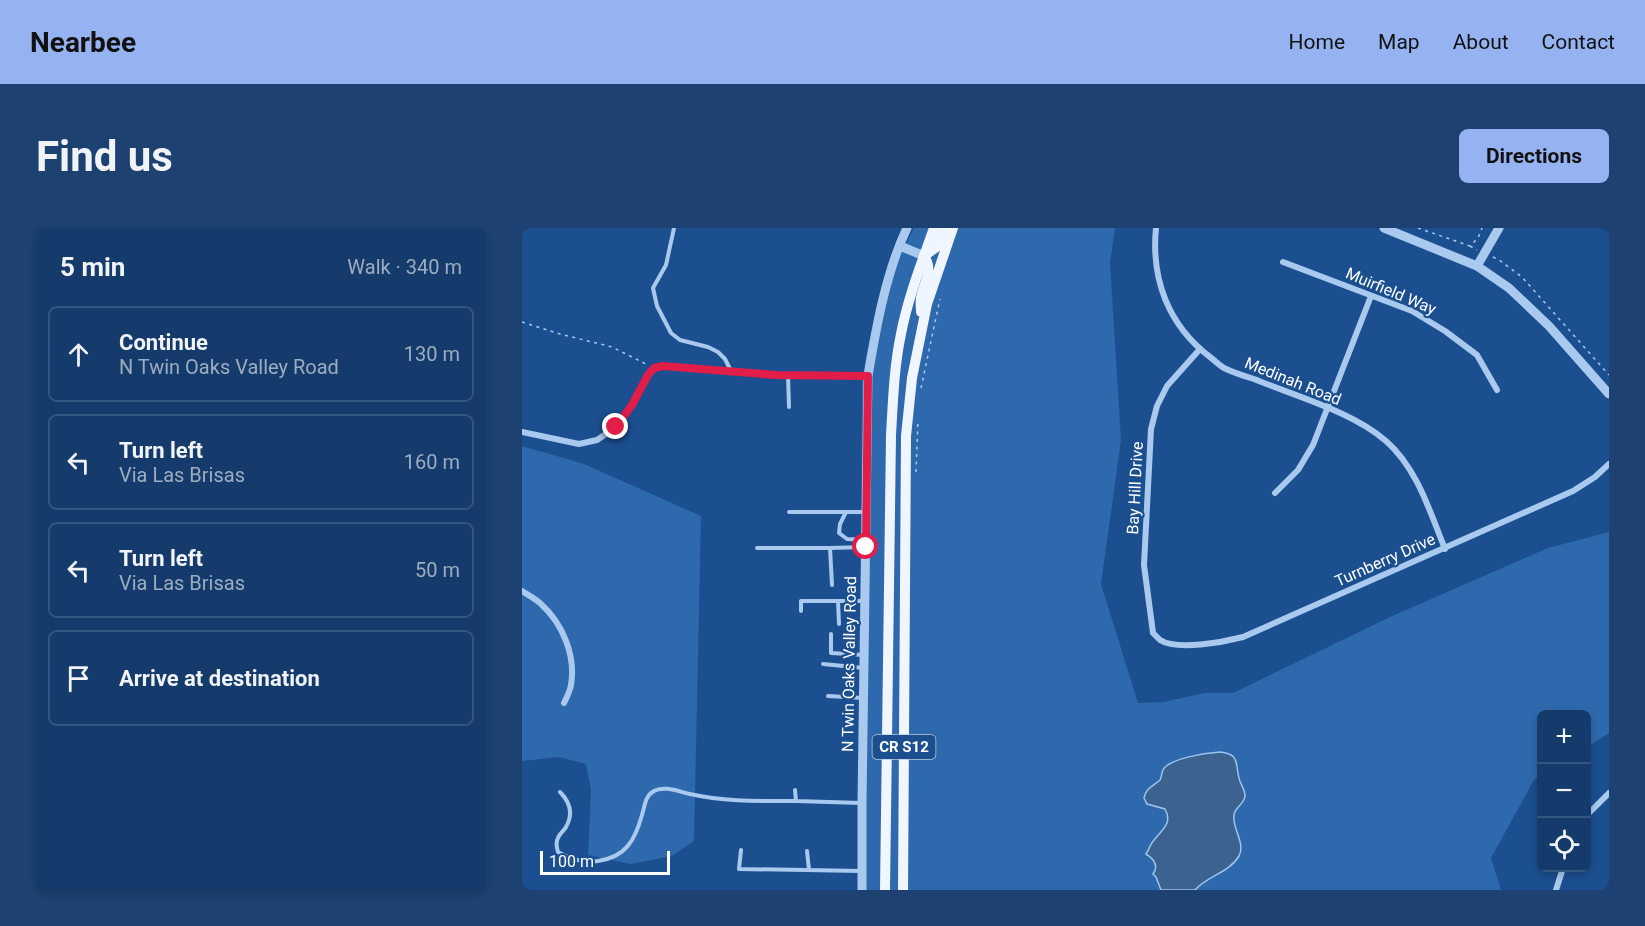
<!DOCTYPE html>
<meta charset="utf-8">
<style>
body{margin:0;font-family:Roboto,sans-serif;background:#1d4271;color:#f1f3f6}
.controls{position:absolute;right:18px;bottom:18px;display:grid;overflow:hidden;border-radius:9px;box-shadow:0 3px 9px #0003}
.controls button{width:54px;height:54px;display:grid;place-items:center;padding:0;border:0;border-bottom:2px solid #33557e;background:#143b6b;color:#f1f3f6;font:30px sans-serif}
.scale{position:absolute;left:18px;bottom:15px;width:130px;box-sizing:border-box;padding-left:6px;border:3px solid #fff;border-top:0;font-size:16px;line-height:21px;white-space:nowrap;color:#fff;-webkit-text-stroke:4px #1b4f8f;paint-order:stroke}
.stop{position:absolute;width:18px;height:18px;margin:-14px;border:4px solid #e11d48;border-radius:50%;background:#fff}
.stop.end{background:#e11d48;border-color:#fff;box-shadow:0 2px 6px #0008}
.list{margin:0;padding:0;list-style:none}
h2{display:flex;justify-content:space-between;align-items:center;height:78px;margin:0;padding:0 24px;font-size:26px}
h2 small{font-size:20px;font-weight:400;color:#9dadc1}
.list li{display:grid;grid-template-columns:39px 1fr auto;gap:18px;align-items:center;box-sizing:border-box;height:96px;margin:0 12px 12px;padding:0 12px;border:2px solid #33557e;border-radius:9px}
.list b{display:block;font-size:22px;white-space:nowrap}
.list p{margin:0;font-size:20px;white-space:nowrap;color:#9dadc1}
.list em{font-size:20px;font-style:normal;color:#9dadc1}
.icon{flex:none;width:33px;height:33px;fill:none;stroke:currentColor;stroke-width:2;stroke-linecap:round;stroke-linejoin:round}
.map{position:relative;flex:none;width:1087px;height:662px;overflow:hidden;border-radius:9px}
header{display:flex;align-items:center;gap:36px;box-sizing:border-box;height:84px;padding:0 30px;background:#95b2f1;color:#111}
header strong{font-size:28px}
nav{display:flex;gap:33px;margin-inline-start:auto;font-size:21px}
.intro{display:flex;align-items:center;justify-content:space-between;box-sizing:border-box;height:144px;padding:0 36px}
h1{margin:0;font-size:42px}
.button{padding:15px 27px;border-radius:9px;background:#95b2f1;color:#111;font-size:21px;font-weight:700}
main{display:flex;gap:36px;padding:0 36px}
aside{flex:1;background:#143b6b;border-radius:9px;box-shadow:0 3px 9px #0003}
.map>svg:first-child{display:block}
.green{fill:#2e69ad}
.water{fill:#3c6290;stroke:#9cc4f0;stroke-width:1.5}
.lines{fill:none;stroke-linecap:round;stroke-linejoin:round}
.path{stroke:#a9c9ee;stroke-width:1.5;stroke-dasharray:3 4.5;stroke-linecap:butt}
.service{stroke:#a9c9ee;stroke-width:4}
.minor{stroke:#a9c9ee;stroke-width:6}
.tertiary{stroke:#a9c9ee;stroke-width:9}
.primary{stroke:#f0f6ff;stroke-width:10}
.route{stroke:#e11d48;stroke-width:8}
.labels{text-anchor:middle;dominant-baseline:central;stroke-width:4.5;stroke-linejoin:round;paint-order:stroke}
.shield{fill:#1b4f8f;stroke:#bbcadd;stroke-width:1.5}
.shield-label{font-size:15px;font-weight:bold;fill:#fff}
.street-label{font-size:16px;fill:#fff;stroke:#1b4f8f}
</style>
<header>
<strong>Nearbee</strong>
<nav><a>Home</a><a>Map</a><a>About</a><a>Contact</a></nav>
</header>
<div class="intro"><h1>Find us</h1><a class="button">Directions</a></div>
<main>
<aside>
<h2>5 min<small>Walk · 340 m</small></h2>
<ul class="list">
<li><svg class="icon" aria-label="ahead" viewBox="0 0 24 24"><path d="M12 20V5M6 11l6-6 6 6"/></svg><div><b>Continue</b><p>N Twin Oaks Valley Road</p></div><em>130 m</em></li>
<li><svg class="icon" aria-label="left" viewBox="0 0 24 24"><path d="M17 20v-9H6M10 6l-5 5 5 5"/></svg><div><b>Turn left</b><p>Via Las Brisas</p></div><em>160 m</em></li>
<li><svg class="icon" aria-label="left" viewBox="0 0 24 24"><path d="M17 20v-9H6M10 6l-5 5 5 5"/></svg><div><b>Turn left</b><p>Via Las Brisas</p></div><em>50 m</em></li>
<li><svg class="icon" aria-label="arrive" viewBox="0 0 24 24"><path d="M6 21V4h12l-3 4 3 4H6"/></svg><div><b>Arrive at destination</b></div></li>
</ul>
</aside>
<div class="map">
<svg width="1087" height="662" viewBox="0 0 1087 662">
<rect width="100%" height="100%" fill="#1b4f8f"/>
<g class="green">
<path d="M392 0H593L588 35 599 212 579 356 616 475 642 474 682 465H711L868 389 1026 320 1087 304V505L1065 519 1064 487H1020L1019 547 1012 552 969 630 979 662H337L340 158C345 103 366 49 392 0Z"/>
<path d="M0 218 62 236 179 288 172 613 150 628 109 636 66 627 69 562 64 536 37 529 0 533Z"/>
</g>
<path class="water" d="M698 524C718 526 713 535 717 550 718 556 723 561 723 568 722 578 710 579 712 592 713 604 723 617 717 628 707 645 685 648 673 662H639L634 649 631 646C637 638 632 631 624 626 627 622 628 616 632 612 640 602 651 595 643 581L625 576 622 570C624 560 631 558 638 552 640 549 639 546 641 542 647 530 685 525 698 524Z"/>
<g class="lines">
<g class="path">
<path d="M896 0 948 18 956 10 960 0"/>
<path d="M948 18 955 22"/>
<path d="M971 29 977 32 1000 49 1087 147"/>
<path d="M0 94 38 106 90 119 126 137"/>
<path d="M399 160 418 71"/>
<path d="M394 244 396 192"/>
</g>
<g class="service">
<path d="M152 0 144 37 131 60 135 78 149 105 158 112 186 119 196 124 203 131 209 143"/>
<path d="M266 147 267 179"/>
<path d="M267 284H343"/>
<path d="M324 284 318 296 317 305 325 311 343 312"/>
<path d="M235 320H308"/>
<path d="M310 357 308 320 343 319"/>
<path d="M279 383V373H316"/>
<path d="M317 396 316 373H342"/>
<path d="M309 406V425L342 427"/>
<path d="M301 436 342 440"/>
<path d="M306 468 342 470"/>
<path d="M273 562 274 573 339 575"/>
<path d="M38 564C48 574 52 585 44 599 42 603 37 606 36 610 33 615 35 620 36 624 49 632 61 635 76 633 104 629 113 612 120 587 123 577 123 568 132 563 142 557 158 564 168 566 203 574 238 573 274 573"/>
<path d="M219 622 217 641 340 643"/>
<path d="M285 623 287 642"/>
</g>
<g class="minor">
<path d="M634 0C629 51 646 97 688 129 692 132 697 137 702 140 712 145 722 148 732 151 773 168 831 184 864 213 895 240 908 284 923 321"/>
<path d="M761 34 890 83 923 103 955 127 975 162"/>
<path d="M678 121 645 158 635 178 629 201 622 337 631 405C632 406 637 411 638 412 655 423 702 414 721 409L1051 263 1073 249 1087 236"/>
<path d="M0 204 57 216 75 212 94 199 110 177 126 147 132 140 142 138 254 147 346 148"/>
<path d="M753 265 776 242 791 217 849 68"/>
<path d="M0 363C6 367 14 371 19 376 41 396 54 428 49 457 48 463 45 469 42 475"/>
<path d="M1064 588 1087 565"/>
<path d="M1034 662 1041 640"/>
</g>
<g class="tertiary">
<path d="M862 0 955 38 987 60 1027 98 1087 166"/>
<path d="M378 18 402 28"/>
<path d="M955 38 977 0"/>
<path d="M340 662V575L346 148C354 100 364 44 385 0"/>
</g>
<g class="primary">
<path d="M399 84C399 79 398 74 399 70 402 53 412 43 402 28L416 18 422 0"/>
<path d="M363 662 369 207C371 173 372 139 379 106 386 69 400 34 412 0"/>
<path d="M381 662 384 208 390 150 405 76 431 0"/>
</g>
</g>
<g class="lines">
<path class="route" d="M94 199 110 177 126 147 132 140 141 138 254 147 346 148 344 319"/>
</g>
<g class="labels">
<rect class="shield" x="350.5" y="507" width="63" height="24" rx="4.5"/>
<g class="shield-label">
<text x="382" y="519">CR S12</text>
</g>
<g class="street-label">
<text transform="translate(869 63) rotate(23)">Muirfield Way</text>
<text transform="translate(771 153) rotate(22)">Medinah Road</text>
<text transform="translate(613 260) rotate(-87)">Bay Hill Drive</text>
<text transform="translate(863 332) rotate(-24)">Turnberry Drive</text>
<text transform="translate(327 436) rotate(-89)">N Twin Oaks Valley Road</text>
</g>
</g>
</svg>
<div class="controls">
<button>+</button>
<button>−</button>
<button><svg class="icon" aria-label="locate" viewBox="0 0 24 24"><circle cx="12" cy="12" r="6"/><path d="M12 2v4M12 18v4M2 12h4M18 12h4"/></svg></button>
</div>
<div class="scale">100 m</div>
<div class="stop" style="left:344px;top:319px"></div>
<div class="stop end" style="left:94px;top:199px"></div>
</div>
</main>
